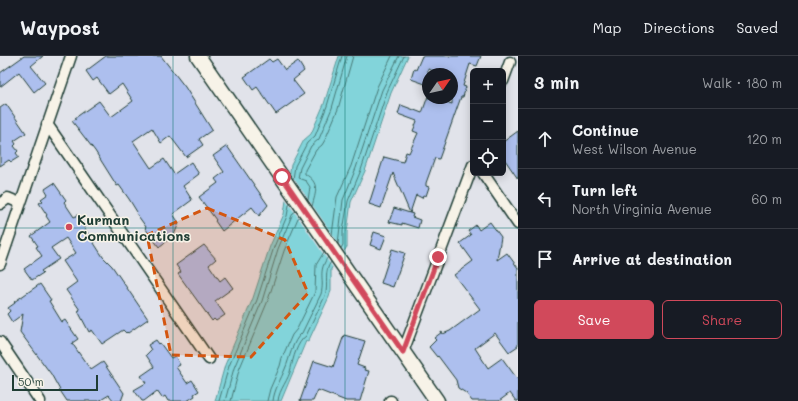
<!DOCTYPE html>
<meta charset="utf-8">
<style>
body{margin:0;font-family:Mali,sans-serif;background:#20242c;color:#f1f3f6}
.controls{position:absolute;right:12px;top:12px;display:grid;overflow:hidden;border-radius:6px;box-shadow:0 2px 10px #0003}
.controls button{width:36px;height:36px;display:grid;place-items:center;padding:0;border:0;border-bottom:1px solid #363941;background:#171b24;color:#f1f3f6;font:20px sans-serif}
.compass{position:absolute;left:422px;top:12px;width:36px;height:36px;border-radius:50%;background:#171b24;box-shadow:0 2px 10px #0003;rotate:56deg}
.scale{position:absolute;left:12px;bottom:10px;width:86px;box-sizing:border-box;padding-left:4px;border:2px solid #1f3d34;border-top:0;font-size:11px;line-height:14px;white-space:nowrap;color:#1f3d34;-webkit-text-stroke:3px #f7f3e8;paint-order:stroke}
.stop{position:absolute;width:12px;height:12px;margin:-9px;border:3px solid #d1495b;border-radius:50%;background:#fff}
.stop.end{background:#d1495b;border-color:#fff;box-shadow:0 1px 4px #0008}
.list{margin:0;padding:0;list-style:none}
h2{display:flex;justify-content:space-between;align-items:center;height:52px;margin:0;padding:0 16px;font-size:17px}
h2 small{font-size:13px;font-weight:400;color:#9ea1a6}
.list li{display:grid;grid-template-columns:26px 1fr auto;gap:12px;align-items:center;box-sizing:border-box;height:60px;padding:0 16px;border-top:1px solid #363941}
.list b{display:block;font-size:15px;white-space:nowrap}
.list p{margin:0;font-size:13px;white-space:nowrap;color:#9ea1a6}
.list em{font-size:13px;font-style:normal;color:#9ea1a6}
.actions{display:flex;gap:8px;padding:12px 16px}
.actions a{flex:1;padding:9px 0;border:1px solid #d1495b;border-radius:6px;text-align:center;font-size:14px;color:#d1495b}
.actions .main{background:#d1495b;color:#fff}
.icon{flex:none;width:22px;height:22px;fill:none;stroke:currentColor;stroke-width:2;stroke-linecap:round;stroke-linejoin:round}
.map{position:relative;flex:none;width:518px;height:345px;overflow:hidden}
header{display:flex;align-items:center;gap:24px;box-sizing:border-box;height:56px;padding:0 20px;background:#171b24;border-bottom:1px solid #363941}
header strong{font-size:19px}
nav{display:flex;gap:22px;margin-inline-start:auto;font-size:14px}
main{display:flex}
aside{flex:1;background:#171b24}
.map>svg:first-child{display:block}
.water{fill:#82d4da;stroke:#5a9898}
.pier{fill:#e1e3ea}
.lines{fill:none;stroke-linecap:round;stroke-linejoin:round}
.shore{stroke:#477976;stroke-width:1}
.building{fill:#adbfee;stroke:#1f3d34}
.street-casing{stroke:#1f3d34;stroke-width:13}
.secondary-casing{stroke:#1f3d34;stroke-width:17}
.street{stroke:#f7f3e8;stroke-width:10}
.secondary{stroke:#f7f3e8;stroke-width:14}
.route{stroke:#d1495b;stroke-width:5}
.marked{fill:#d45610;fill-opacity:0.2;stroke:#d45610;stroke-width:3;stroke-dasharray:8 5;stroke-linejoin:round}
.grid{fill:none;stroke:#0f766e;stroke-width:1;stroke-opacity:0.55}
.poi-dot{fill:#d1495b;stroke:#f7f3e8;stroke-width:1.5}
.labels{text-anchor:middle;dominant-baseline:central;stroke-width:3;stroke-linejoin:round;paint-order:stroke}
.poi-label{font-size:14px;font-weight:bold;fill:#1f3d34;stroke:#f7f3e8;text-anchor:start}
</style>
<header>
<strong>Waypost</strong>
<nav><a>Map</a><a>Directions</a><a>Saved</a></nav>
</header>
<main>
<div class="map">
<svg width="518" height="345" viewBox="0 0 518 345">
<rect width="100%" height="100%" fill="#e1e3ea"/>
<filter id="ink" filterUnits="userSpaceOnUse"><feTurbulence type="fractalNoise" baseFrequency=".025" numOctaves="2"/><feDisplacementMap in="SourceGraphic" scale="8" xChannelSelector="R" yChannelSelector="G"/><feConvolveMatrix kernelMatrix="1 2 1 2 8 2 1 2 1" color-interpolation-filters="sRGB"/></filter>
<g filter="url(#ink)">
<path class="water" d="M339 0H408L391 37 365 115 351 146 347 176V191L331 213V234L329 241 308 286 306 285 281 345H215L225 309 253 242 270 190 284 158 291 109 304 84 311 78 324 48Z"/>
<path class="pier" d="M288 114 345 196 333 212 284 141Z"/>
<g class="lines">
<g class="shore">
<path d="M293 123 295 110 307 87 315 80 327 50 342 0"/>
<path d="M308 144 310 131 306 125 298 122 300 112 311 90 319 83 332 52 347 0"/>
<path d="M312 150C316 136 320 127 305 118V114L316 94 322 89 325 84 338 53 353 0"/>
<path d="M332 179 337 141 351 110 377 31 392 0"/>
<path d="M338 188 343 144 356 112 382 34 399 0"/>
<path d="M341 192 343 189V175L348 145 361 114 387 36 404 0"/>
<path d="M219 345 229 310 257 244 274 191 287 160 289 149 291 148"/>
<path d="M225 345 234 312 262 245 278 193 293 157 296 155"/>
<path d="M231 345 239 314 267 247 284 195 298 162 300 161"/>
<path d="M267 345 270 333 280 310 282 302 292 279 297 273 315 236 316 209 324 196"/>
<path d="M273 345C274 334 281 323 285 313 290 302 292 285 302 277L321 238C325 223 317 216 328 201"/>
<path d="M278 345C279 333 289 324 291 312 293 303 297 286 306 280L325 240C329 228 323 216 331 206"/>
</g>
</g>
<g class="building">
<path d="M24 0H43L31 10 45 27 34 36 19 16 0 31V17Z"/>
<path d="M106 0H161L185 31 212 74 199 83 203 89 186 101 170 80 161 87 152 72 133 85 151 112 164 103 174 118 191 106 199 118 183 130 192 144 173 158 179 167 174 179 159 191 145 172 146 171 136 157 137 156 129 143 119 129 117 130 95 95 72 65 76 63 75 62 99 45 111 61 133 45 122 28 109 38 97 22 93 25 86 15Z"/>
<path d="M422 0H481L477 10 470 8 463 30 466 31 463 41H461L439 103 435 102 426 127V130L429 131 426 140 423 139 422 142 416 139 410 157 393 117 381 152 369 148 384 101 403 106 406 96 409 97 418 77 413 75 417 65 398 58 401 49 422 57 428 40V42H435L452 48V18H444L428 13V29L411 23 414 13 416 14Z"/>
<path d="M269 3 272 6 277 3 285 14 298 5 304 15 293 24 304 38 276 58 257 31 253 34 244 21Z"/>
<path d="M6 48 26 77 14 85 16 88 14 90 18 95 16 97 19 101 11 106 9 104 0 110V52Z"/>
<path d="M518 75V123L503 101V86Z"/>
<path d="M227 90 268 149 259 160 252 151 222 175 215 165 216 164 199 141 218 127 215 123 224 116 213 100Z"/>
<path d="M54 127 66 144 64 146 74 161 78 159 84 169 83 170 103 201 112 210 148 263 128 277 127 276 126 277 123 274 102 288 92 274 89 276 78 255 80 254 66 234 77 226 63 205 76 197 66 182 51 192 59 203 41 215 43 217 32 224 24 213 42 200 36 191 38 190 31 180 50 166 46 160 47 159 39 147 43 145 41 143 48 138 45 133Z"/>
<path d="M394 152 413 158 412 161 420 164 418 172 402 167V169L389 166Z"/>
<path d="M490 166 501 181 497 204 507 197 518 212V290L509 296 495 277 475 292 488 312 502 302 518 324V345H516L510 337 499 345H472L466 337 458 332 456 324 438 300 437 301 429 291 436 284 434 282 442 276 443 278 450 275 480 253 454 219 473 205 460 187 471 179 468 175 476 169 479 174Z"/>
<path d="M374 176 386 180 381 193 370 189Z"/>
<path d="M204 189 216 203 209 209 220 225 225 221 233 232 215 245 225 259 216 265 214 263 212 265 178 218 181 216 176 209Z"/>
<path d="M392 193 405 197 393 231 381 227Z"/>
<path d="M40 228 51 244 49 245 62 266 65 264 78 283 72 287 83 303 91 314 103 306 124 337 121 345H114L109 339 99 345H67L61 336 51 318 20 276 23 258 12 266 7 258 10 255 8 252 15 247 14 246Z"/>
<path d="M344 279 365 285 357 309 365 312 364 314 369 315 360 345H346L318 334 313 345H300L314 305 333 311Z"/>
<path d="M156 284 159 288 160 287 171 302 175 300 180 309 176 311 187 327 192 324 199 335 194 338 195 340 187 345H168L165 340 162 342 157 335 144 345H142L134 334 146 327 141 320 154 311 146 299 151 294 148 289Z"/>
</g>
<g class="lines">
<g class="street-casing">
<g id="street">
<path d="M503 25 510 6"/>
<path d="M47 68 209 303"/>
<path d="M483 117 518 168"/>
<path d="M0 148 8 142 20 147"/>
<path d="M0 208 71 0"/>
<path d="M0 286 40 345"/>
<path d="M403 296 473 109"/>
<path d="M390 345H391"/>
</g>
</g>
<g class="secondary-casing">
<path id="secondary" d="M198 0 437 345"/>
</g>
<use href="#street" class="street"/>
<use href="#secondary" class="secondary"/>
</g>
</g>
<g class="lines" filter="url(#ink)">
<path class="route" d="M282 121 403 296 438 201"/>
</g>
<path class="marked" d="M207 152 285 184 308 237 251 301 171 299 147 179Z"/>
<path class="grid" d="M173 0V345M345 0V345M0 172H518"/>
<circle class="poi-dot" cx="69" cy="171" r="4"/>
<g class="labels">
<g class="poi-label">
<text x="77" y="163">Kurman<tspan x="77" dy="16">Communications</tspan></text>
</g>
</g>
</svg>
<div class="controls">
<button>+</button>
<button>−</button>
<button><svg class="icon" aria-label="locate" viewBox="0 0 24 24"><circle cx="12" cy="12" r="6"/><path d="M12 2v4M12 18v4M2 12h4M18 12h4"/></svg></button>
</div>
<svg class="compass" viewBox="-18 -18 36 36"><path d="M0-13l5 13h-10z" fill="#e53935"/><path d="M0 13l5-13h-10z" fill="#9ea1a6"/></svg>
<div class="scale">50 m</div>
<div class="stop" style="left:282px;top:121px"></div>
<div class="stop end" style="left:438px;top:201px"></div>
</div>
<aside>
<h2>3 min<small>Walk · 180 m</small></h2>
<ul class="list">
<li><svg class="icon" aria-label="ahead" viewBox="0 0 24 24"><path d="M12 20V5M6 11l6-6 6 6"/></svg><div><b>Continue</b><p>West Wilson Avenue</p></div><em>120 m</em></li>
<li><svg class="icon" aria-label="left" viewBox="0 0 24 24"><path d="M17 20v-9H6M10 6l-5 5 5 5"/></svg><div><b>Turn left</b><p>North Virginia Avenue</p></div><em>60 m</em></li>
<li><svg class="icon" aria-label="arrive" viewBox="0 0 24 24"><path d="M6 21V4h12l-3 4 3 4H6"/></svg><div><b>Arrive at destination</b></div></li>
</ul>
<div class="actions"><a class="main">Save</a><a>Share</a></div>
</aside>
</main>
